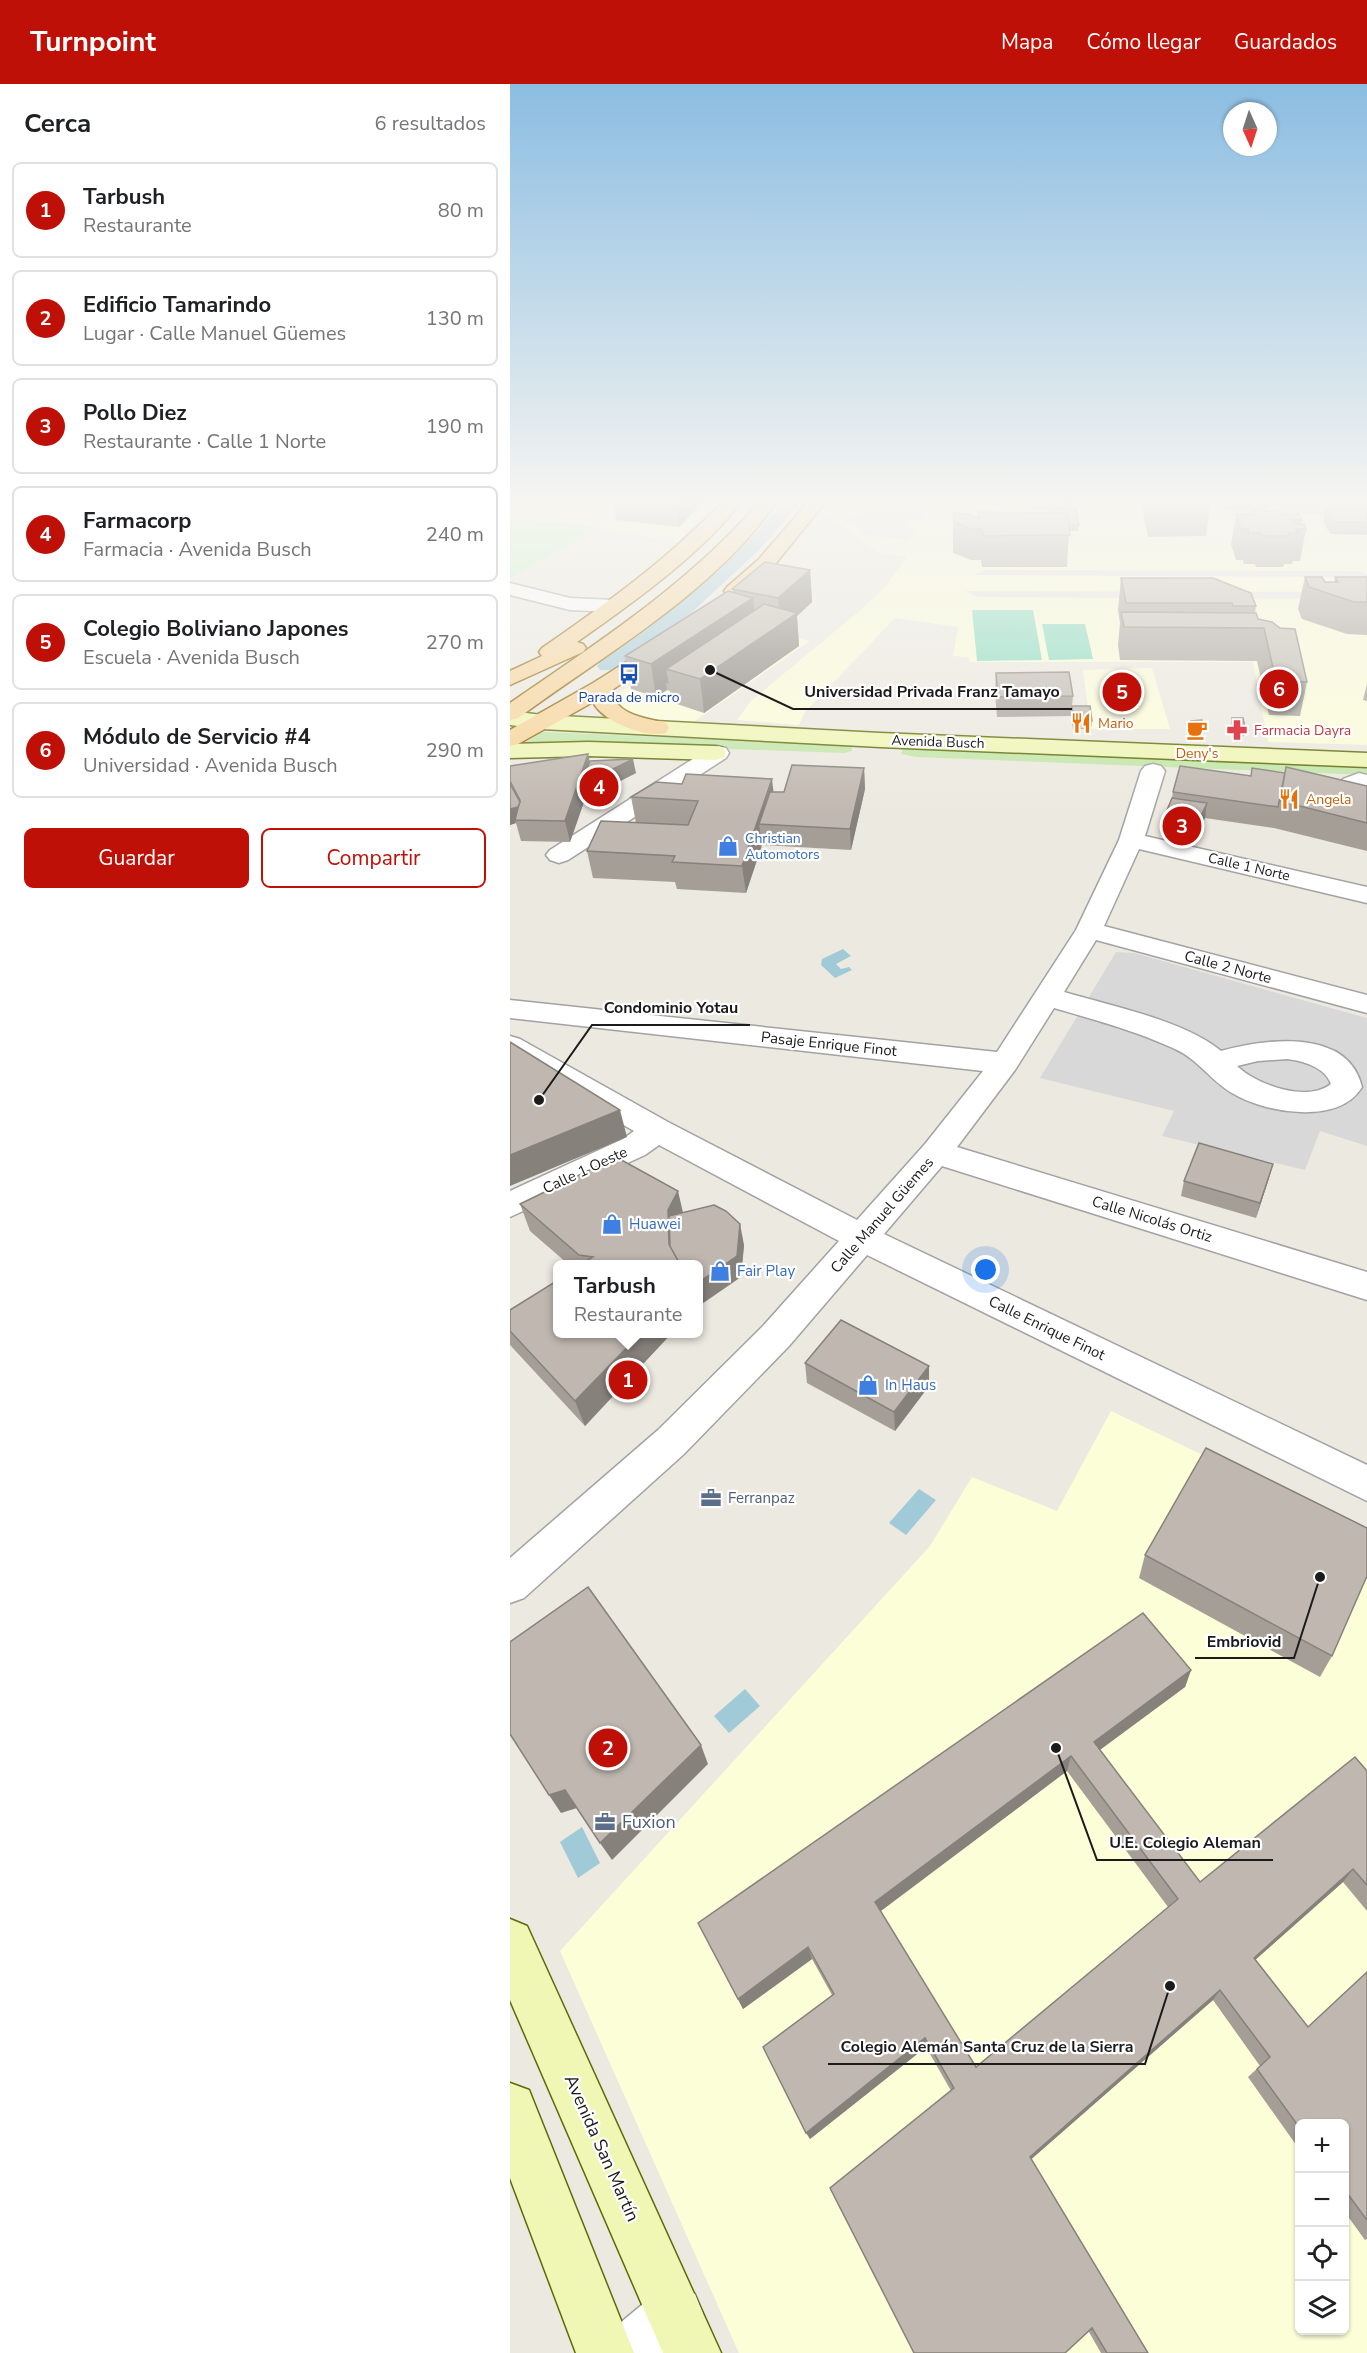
<!DOCTYPE html>
<html lang="es">
<meta charset="utf-8">
<style>
body{margin:0;font-family:"Nunito Sans",sans-serif;background:#f2f2f2;color:#202124}
.controls{position:absolute;right:18px;bottom:18px;display:grid;overflow:hidden;border-radius:9px;box-shadow:0 2px 4px #0004}
.controls button{width:54px;height:54px;display:grid;place-items:center;padding:0;border:0;border-bottom:2px solid #e0e0e0;background:#fff;color:#202124;font:30px sans-serif}
.compass{position:absolute;left:713px;top:18px;width:54px;height:54px;border-radius:50%;background:#fff;box-shadow:0 2px 4px #0004;rotate:177deg}
.you{position:absolute;left:476px;top:1186px;width:21px;height:21px;margin:-15px;border:4px solid #fff;border-radius:50%;background:#1a73e8;box-shadow:0 0 0 9px #1a73e833}
.badge{display:grid;place-items:center;width:39px;height:39px;border-radius:50%;background:#bf1007;color:#fff;font-size:20px;font-weight:700}
.pin{position:absolute;translate:-50% -50%;border:3px solid #fff;box-shadow:0 2px 6px #0006}
.popup{position:absolute;left:43px;top:1176px;width:150px;height:78px;box-sizing:border-box;display:grid;place-content:center;border-radius:9px;background:#fff;filter:drop-shadow(0 2px 4px #0005);font-size:20px;white-space:nowrap;color:#757577}
.popup b{font-size:22px;color:#202124}
.popup::after{content:'';position:absolute;left:50%;top:100%;margin-left:-12px;border:12px solid transparent;border-top-color:#fff}
.list{margin:0;padding:0;list-style:none}
h2{display:flex;justify-content:space-between;align-items:center;height:78px;margin:0;padding:0 24px;font-size:26px}
h2 small{font-size:20px;font-weight:400;color:#757577}
.list li{display:grid;grid-template-columns:39px 1fr auto;gap:18px;align-items:center;box-sizing:border-box;height:96px;margin:0 12px 12px;padding:0 12px;border:2px solid #e0e0e0;border-radius:9px}
.list b{display:block;font-size:22px;white-space:nowrap}
.list p{margin:0;font-size:20px;white-space:nowrap;color:#757577}
.list em{font-size:20px;font-style:normal;color:#757577}
.actions{display:flex;gap:12px;padding:18px 24px}
.actions a{flex:1;padding:14px 0;border:2px solid #bf1007;border-radius:9px;text-align:center;font-size:21px;color:#bf1007}
.actions .main{background:#bf1007;color:#fff}
.icon{flex:none;width:33px;height:33px;fill:none;stroke:currentColor;stroke-width:2;stroke-linecap:round;stroke-linejoin:round}
.map{position:relative;flex:none;width:857px;height:2269px;overflow:hidden}
header{display:flex;align-items:center;gap:36px;box-sizing:border-box;height:84px;padding:0 30px;background:#bf1007;color:#fff}
header strong{font-size:28px}
nav{display:flex;gap:33px;margin-inline-start:auto;font-size:21px}
main{display:flex}
aside{flex:1;background:#fff}
.map>svg:first-child{display:block}
.residential{fill:#d9d8d8}
.education{fill:#fcfed8;fill-rule:evenodd}
.grass{fill:#c3e6a7}
.park{fill:#bdf7c4}
.pitch{fill:#80dabb}
.parking{fill:#e3e3e3}
.plaza{fill:#d5d5e2}
.water{fill:#a1cad9}
.lines{fill:none;stroke-linecap:round;stroke-linejoin:round}
.canal{fill:#a1cad9;fill-rule:evenodd}
.street-casing{stroke:#a2a2a2;stroke-width:3}
.secondary-casing{stroke:#5c6b08;stroke-width:3}
.primary-casing{stroke:#8c6605;stroke-width:3}
.street{fill:#fff;fill-rule:evenodd}
.secondary{fill:#f0f7b4;fill-rule:evenodd}
.primary{fill:#f8d499;fill-rule:evenodd}
.wall{fill:#a59e97;fill-rule:evenodd}
.shaded-wall{fill:#86817b}
.building{fill:#c0b8b0;stroke:#86817b;stroke-width:1.5;fill-rule:evenodd}
.labels{text-anchor:middle;dominant-baseline:central;stroke-width:4.5;stroke-linejoin:round;paint-order:stroke}
.far-transit-label{font-size:14px;fill:#164399;stroke:#fff}
.far-food-label{font-size:14px;fill:#c56008;stroke:#fff;text-anchor:start}
.far-health-label{font-size:14px;fill:#be3a42;stroke:#fff;text-anchor:start}
.far-street-label{font-size:14px;fill:#1b1b1b;stroke:#fff}
.far-shop-label{font-size:14px;fill:#366cbe;stroke:#fff;text-anchor:start}
.street-label{font-size:15px;fill:#1b1b1b;stroke:#fff}
.shop-label{font-size:15px;fill:#366cbe;stroke:#fff;text-anchor:start}
.service-label{font-size:15px;fill:#4e5e75;stroke:#fff;text-anchor:start}
.near-service-label{font-size:18px;fill:#4e5e75;stroke:#fff;text-anchor:start}
.near-street-label{font-size:18px;fill:#1b1b1b;stroke:#fff}
.leader{fill:none;stroke:#1b1b1b;stroke-width:2}
.callout-dot{fill:#1b1b1b;stroke:#fff;stroke-width:2}
.callout-label{font-size:16px;text-anchor:middle;font-weight:bold;fill:#1b1b1b;stroke:#fff;stroke-width:4.5;stroke-linejoin:round;paint-order:stroke}
</style>
<header>
<strong>Turnpoint</strong>
<nav><a>Mapa</a><a>Cómo llegar</a><a>Guardados</a></nav>
</header>
<main>
<aside>
<h2>Cerca<small>6 resultados</small></h2>
<ul class="list">
<li><span class="badge">1</span><div><b>Tarbush</b><p>Restaurante</p></div><em>80 m</em></li>
<li><span class="badge">2</span><div><b>Edificio Tamarindo</b><p>Lugar · Calle Manuel Güemes</p></div><em>130 m</em></li>
<li><span class="badge">3</span><div><b>Pollo Diez</b><p>Restaurante · Calle 1 Norte</p></div><em>190 m</em></li>
<li><span class="badge">4</span><div><b>Farmacorp</b><p>Farmacia · Avenida Busch</p></div><em>240 m</em></li>
<li><span class="badge">5</span><div><b>Colegio Boliviano Japones</b><p>Escuela · Avenida Busch</p></div><em>270 m</em></li>
<li><span class="badge">6</span><div><b>Módulo de Servicio #4</b><p>Universidad · Avenida Busch</p></div><em>290 m</em></li>
</ul>
<div class="actions"><a class="main">Guardar</a><a>Compartir</a></div>
</aside>
<div class="map">
<svg width="857" height="2269" viewBox="0 0 857 2269">
<rect width="100%" height="100%" fill="#ece9e0"/>
<path class="residential" d="M606 868 624 869 857 934V1062L810 1047 795 1086 652 1052 664 1027 530 994Z"/>
<g class="education">
<path d="M0 415H205L168 458 60 439 0 435Z"/>
<path d="M320 415H857V661L758 658 743 578H460L458 573 443 572 448 543 385 534 295 628 289 641 227 636 241 617 347 529 374 504 397 473 369 469 312 427Z"/>
<path d="M212 535 300 557 179 641 160 640 118 631 101 615Z"/>
<path d="M642 584 660 645H581L573 586Z"/>
<path d="M601 1327 857 1450V2269H229L50 1867 420 1462 462 1393 547 1427ZM790 2040H834V2246H790Z"/>
</g>
<g class="grass">
<path d="M33 648 342 661V667L334 669 80 660H12Z"/>
<path d="M393 664 857 682V691L407 673 391 670Z"/>
</g>
<path class="park" d="M0 435 60 439 88 444 0 494Z"/>
<g class="pitch">
<path d="M462 526H523L532 576 467 577Z"/>
<path d="M532 540H575L583 575 539 576Z"/>
</g>
<g class="parking">
<path d="M397 415H418L411 435 399 436 395 443 404 447 399 456 350 450V443L336 437 347 430 389 426Z"/>
<path d="M476 486 847 487 857 490V493L463 491Z"/>
<path d="M455 507 857 508V515L468 513Z"/>
</g>
<path class="plaza" d="M757 415H840L848 431 762 429Z"/>
<g class="water">
<path d="M333 865 341 872 326 880 331 885 339 883 342 886 325 894 311 881 312 875Z"/>
<path d="M409 1405 426 1416 396 1451 379 1439Z"/>
<path d="M235 1605 250 1622 219 1649 204 1632Z"/>
<path d="M72 1743 90 1779 68 1794 50 1758Z"/>
</g>
<g class="lines">
<path class="canal" d="M276 415H293L249 466 180 530 104 586H90L87 582 90 578C159 531 222 479 276 415Z"/>
<g class="street-casing">
<g id="street">
<path d="M0 499 60 514 104 516 111 518 114 522 111 526 104 528 60 526 0 511Z"/>
<path d="M208 662 216 664 219 669 216 674 58 776 49 779 40 776 36 771 40 766 200 664Z"/>
<path d="M643 680 651 682 655 687 635 752 857 803V819L629 765 594 842 857 911V929L586 856 554 908C598 921 676 937 711 967 754 955 838 943 852 1003 829 1042 755 1029 722 1009 701 997 688 975 665 965 626 947 585 936 544 924L505 986 447 1063 857 1188V1216L432 1082 374 1150 857 1381V1417L357 1171 279 1262 174 1370 14 1514 0 1519V1474L148 1346 253 1242 329 1157 149 1061 135 1071 0 1133V1107L113 1055 124 1047 0 975V952L10 955 158 1038 347 1136 415 1060 473 987 0 934V916L487 968 566 846 609 756 631 687 635 682ZM777 975C793 977 815 983 821 1000 797 1019 747 1001 727 982L748 977Z"/>
<path d="M849 689 857 691V701L850 706 857 713V723C842 727 833 719 826 706L833 695Z"/>
<path d="M165 2202 185 2210 193 2230 185 2250 163 2269H89L98 2249 145 2210Z"/>
</g>
</g>
<g class="secondary-casing">
<g id="secondary">
<path d="M0 627 32 631 370 649 857 669V683L370 663 32 645 0 641Z"/>
<path d="M78 658 205 662 213 664 216 669 213 674 205 676 78 672 0 674V660Z"/>
<path d="M0 1835 17 1842 211 2269H153L0 1916Z"/>
<path d="M0 1999 19 2006 124 2269H66L0 2094Z"/>
</g>
</g>
<g class="primary-casing">
<g id="primary">
<path d="M215 415H233C196 467 120 521 67 558L73 560 76 564 73 568 0 601V587L32 572 29 568 32 564C97 519 161 473 215 415Z"/>
<path d="M252 415H269C204 509 98 568 8 634L0 636V619C90 557 180 499 252 415Z"/>
<path d="M301 415H318L262 484 231 511H217L214 507 217 503 248 476Z"/>
<path d="M155 556 162 558 165 562 162 566 102 606C104 631 136 634 156 639L159 644 156 649C135 654 93 638 83 618L8 660 0 662V646L83 599 148 558Z"/>
</g>
</g>
<use href="#street" class="street"/>
<use href="#secondary" class="secondary"/>
<use href="#primary" class="primary"/>
</g>
<g class="wall">
<path d="M103 415H196L169 443 106 436Z"/>
<path d="M520 415H568L567 417H563L562 422 555 425 569 441 568 447H559L557 483H472L471 476H461L443 469V429L461 433H468V428L536 429 543 426H521Z"/>
<path d="M630 415H698L697 418 700 422 696 452 638 453Z"/>
<path d="M702 415H759L757 427 772 430 792 436 791 440 796 445 790 477H783L782 480H774L773 483H746L745 480H734L733 476H726L721 461 726 430H742L743 427H722L713 424V418L703 419Z"/>
<path d="M844 415H857V451L820 450 813 437 816 424 846 425 847 420Z"/>
<path d="M300 486 302 518 287 532 289 562 194 629 161 618 160 607 157 606 146 613 121 605 115 572 223 508 222 505Z"/>
<path d="M795 493 815 498H824L825 493H857V551L837 550 792 535 788 525Z"/>
<path d="M611 494 746 522 745 529 748 535 797 598 790 632 759 631 747 577 610 576 608 561 610 539 608 526Z"/>
<path d="M486 589 563 612 562 622 582 637 581 645H563L561 632 487 633 485 609Z"/>
<path d="M857 600V617L853 616Z"/>
<path d="M722 634 735 644 734 652 723 651 721 641Z"/>
<path d="M681 637 694 642 693 649H682L680 644Z"/>
<path d="M80 677 126 689 75 715 60 758 11 757 6 739 0 741V682Z"/>
<path d="M354 684 355 705 341 766 252 761 236 809 167 805 165 798 83 794 77 767 126 739 121 713 263 708H274Z"/>
<path d="M741 692 857 702V767L764 744 695 734 683 758 651 751 653 736 662 714 663 708Z"/>
<path d="M759 1094 746 1134 671 1112 674 1097Z"/>
<path d="M10 1120 173 1128 234 1161 231 1193 189 1180H58L20 1147Z"/>
<path d="M0 1226 48 1250H161L75 1342 0 1261Z"/>
<path d="M295 1279 419 1282V1302L385 1347 297 1299Z"/>
<path d="M635 1471 822 1572 810 1593 629 1494Z"/>
<path d="M681 1586 675 1603 590 1666 690 1798 857 1687V1827L833 1798 745 1876 798 1943 857 1888V2155L855 2156 834 2127V2040H789V2065L738 1993 750 1982 703 1916 521 2075 638 2269H591L416 1963 300 2055 322 1911 302 1875 233 1925 188 1839ZM557 1687 658 1823 466 1983 370 1827Z"/>
</g>
<g class="shaded-wall">
<path d="M165 415H196L169 443Z"/>
<path d="M554 415H563L562 422 553 426Z"/>
<path d="M300 486 302 518 287 532 289 562 194 629 190 595 270 540 268 514Z"/>
<path d="M243 514 246 546 156 585 159 600 156 599 157 606 146 613 141 580Z"/>
<path d="M78 670 83 691 123 675 126 689 75 715 60 758 55 737Z"/>
<path d="M354 684 355 705 341 766 340 745Z"/>
<path d="M262 695 265 721 249 740 252 761 236 809 232 782Z"/>
<path d="M697 719 695 734 683 758 686 743Z"/>
<path d="M12 722 5 736 6 739 0 741V725Z"/>
<path d="M110 1026 117 1053 0 1102V1071Z"/>
<path d="M763 1080 759 1094 746 1134 750 1119Z"/>
<path d="M168 1107 174 1133 165 1174 159 1160 158 1126Z"/>
<path d="M230 1140 234 1161 231 1193 189 1222V1198Z"/>
<path d="M130 1250H161L75 1342 65 1317Z"/>
<path d="M419 1282V1302L385 1347 384 1328Z"/>
<path d="M681 1586 675 1603 580 1673 584 1658Z"/>
<path d="M191 1661 198 1680 102 1776 90 1759Z"/>
<path d="M561 1672 557 1687 367 1830 365 1818Z"/>
<path d="M55 1706 67 1724 51 1729 39 1711Z"/>
<path d="M843 1785 833 1798 735 1885 744 1874Z"/>
<path d="M298 1863 302 1875 233 1925 228 1915Z"/>
<path d="M710 1906 703 1916 517 2079 520 2073Z"/>
<path d="M415 1954 416 1963 300 2055 296 2049Z"/>
</g>
<g class="building">
<path d="M640 415H694L695 418H699L700 422H642Z"/>
<path d="M855 417H857V438H822L816 424 856 425 847 420Z"/>
<path d="M545 424 566 425 569 441H559L557 429H536Z"/>
<path d="M743 427H770L772 430H789L792 436H782L784 440H794L796 445H786L788 449H778L779 452H752L750 449H739L738 445H731L726 430H744Z"/>
<path d="M468 428 557 429 560 451 473 452 472 445H462L444 438 443 429 461 430V433H469Z"/>
<path d="M255 478 300 486 268 514 222 505Z"/>
<path d="M795 493H812L815 498H828L825 493H857V518H844L799 503Z"/>
<path d="M611 494H703L741 509 746 522H723L722 519H616Z"/>
<path d="M218 507 243 514 141 580 115 572Z"/>
<path d="M254 520 287 529 190 595 156 585Z"/>
<path d="M611 528 746 529 748 535 762 538 770 544 785 545 797 598 766 597 754 544 614 543Z"/>
<path d="M559 588 563 612 488 613 486 589Z"/>
<path d="M562 622H580L582 637H564Z"/>
<path d="M722 634H733L735 644H724Z"/>
<path d="M692 636 694 642H683L681 637Z"/>
<path d="M78 670 55 737 5 736 10 716 0 697V682Z"/>
<path d="M123 675 71 701 80 677Z"/>
<path d="M282 681 354 684 340 745 249 740 260 708H274Z"/>
<path d="M670 682 741 692 742 684 775 689 768 723 663 708Z"/>
<path d="M776 683 857 702V739L770 717Z"/>
<path d="M176 690 262 695 232 782 162 778 165 772 77 767 91 737 178 741 188 717 121 713 146 698 172 700Z"/>
<path d="M0 700 10 718 8 723 0 725Z"/>
<path d="M662 714 697 719 686 743 653 736Z"/>
<path d="M0 958 110 1026 0 1071Z"/>
<path d="M689 1059 763 1080 750 1119 674 1097Z"/>
<path d="M106 1073 168 1107 158 1126 159 1160 170 1180H71L83 1173 69 1171 10 1120Z"/>
<path d="M204 1121 216 1127 230 1140 227 1172 189 1198V1180H170L160 1162 159 1132Z"/>
<path d="M48 1196V1250H130L65 1317 0 1247V1226Z"/>
<path d="M331 1236 419 1282 384 1328 295 1279Z"/>
<path d="M696 1364 857 1444V1492L822 1572 635 1471Z"/>
<path d="M78 1503 191 1661 90 1759 55 1706 39 1711 0 1650V1558Z"/>
<path d="M633 1529 681 1586 584 1658 690 1798 845 1673 857 1687V1801L843 1785 744 1874 798 1943 857 1888V2136L834 2105V2040H789V2043L747 1985 760 1973 710 1906 520 2073 638 2269H597L582 2244 555 2269H404L320 2104 444 2004 415 1954 296 2049 253 1963 324 1910 298 1863 228 1915 188 1839ZM561 1672 668 1815 466 1983 365 1818Z"/>
</g>
<linearGradient id="sky" x2="0" y2="1"><stop stop-color="#8bbde2"/><stop offset="0.57" stop-color="#f6f5f1"/><stop offset="1" stop-color="#f6f5f1" stop-opacity="0"/></linearGradient>
<rect width="857" height="733" fill="url(#sky)"/>
<defs>
<g id="bus-bare" transform="scale(1.62)"><path d="M-5-6H5V4H4V6H2V4H-2V6H-4V4H-5ZM-3.5-4V0h7V-4ZM-3.5 1.2v1.5H-2V1.2ZM2 1.2v1.5H3.5V1.2Z" fill="#1a4fb4" stroke="#fff" stroke-width="2.5" paint-order="stroke"/></g>
<g id="restaurant-bare" transform="scale(1.62)"><path d="M-5-6h1v4h1v-4h1v4h1v-4h1v5L-1.5 .5V6h-2V.5L-5-1ZM5-6V6H3V1.5H1.5Q1.5-4 5-6Z" fill="#e8710a" stroke="#fff" stroke-width="2.5" paint-order="stroke"/></g>
<g id="cafe-bare" transform="scale(1.62)"><path d="M-5.5-4.5H6V0H3Q3 3.5 0 3.5H-2.5Q-5.5 3.5-5.5 0ZM3-3.2v2h1.7v-2ZM-6 4.5H4V6H-6Z" fill="#e8710a" stroke="#fff" stroke-width="2.5" paint-order="stroke"/></g>
<g id="pharmacy-bare" transform="scale(1.62)"><path d="M-2-6h4v4h4v4h-4v4h-4v-4h-4v-4h4Z" fill="#e0444e" stroke="#fff" stroke-width="2.5" paint-order="stroke"/></g>
<g id="shop-bare" transform="scale(1.62)"><path d="M-5-2.5h2.3a2.7 3.5 0 0 1 5.4 0H5L5.5 6h-11ZM-1.5-2.5h3a1.5 2.3 0 0 0-3 0Z" fill="#3f7fe0" stroke="#fff" stroke-width="2.5" paint-order="stroke"/></g>
<g id="office-bare" transform="scale(1.62)"><path d="M-6-3h4V-5.5h4V-3h4V5H-6ZM-1-4.5V-3h2v-1.5ZM-6 0V1H6V0Z" fill="#5c6f8a" stroke="#fff" stroke-width="2.5" paint-order="stroke"/></g>
</defs>
<g fill-rule="evenodd">
<use href="#bus-bare" x="119" y="590"/>
<use href="#restaurant-bare" x="571" y="639"/>
<use href="#cafe-bare" x="687" y="646"/>
<use href="#pharmacy-bare" x="727" y="646"/>
<use href="#restaurant-bare" x="779" y="715"/>
<use href="#shop-bare" x="218" y="762"/>
<use href="#shop-bare" x="102" y="1140"/>
<use href="#shop-bare" x="210" y="1187"/>
<use href="#shop-bare" x="358" y="1301"/>
<use href="#office-bare" x="201" y="1414"/>
<use href="#office-bare" x="95" y="1738"/>
</g>
<g class="labels">
<g class="far-transit-label">
<text x="119" y="613">Parada de micro</text>
</g>
<g class="far-food-label">
<text x="588" y="639">Mario</text>
<text x="687" y="669" text-anchor="middle">Deny's</text>
<text x="796" y="715">Angela</text>
</g>
<g class="far-health-label">
<text x="744" y="646">Farmacia Dayra</text>
</g>
<g class="far-street-label">
<text transform="translate(428 658) rotate(2)">Avenida Busch</text>
<text transform="translate(739 783) rotate(13)">Calle 1 Norte</text>
</g>
<g class="far-shop-label">
<text x="235" y="754">Christian<tspan x="235" dy="16">Automotors</tspan></text>
</g>
<g class="street-label">
<text transform="translate(718 883) rotate(15)">Calle 2 Norte</text>
<text transform="translate(319 960) rotate(6)">Pasaje Enrique Finot</text>
<text transform="translate(75 1086) rotate(-25)">Calle 1 Oeste</text>
<text transform="translate(372 1131) rotate(-49)">Calle Manuel Güemes</text>
<text transform="translate(642 1135) rotate(17)">Calle Nicolás Ortiz</text>
<text transform="translate(537 1244) rotate(26)">Calle Enrique Finot</text>
</g>
<g class="shop-label">
<text x="119" y="1140">Huawei</text>
<text x="227" y="1187">Fair Play</text>
<text x="375" y="1301">In Haus</text>
</g>
<g class="service-label">
<text x="218" y="1414">Ferranpaz</text>
</g>
<g class="near-service-label">
<text x="112" y="1738">Fuxion</text>
</g>
<g class="near-street-label">
<text transform="translate(92 2064) rotate(66)">Avenida San Martín</text>
</g>
</g>
<path class="leader" d="M200 586L283 625H562M29 1016L82 941H240M810 1493L784 1574H685M546 1664L587 1776H763M660 1902L635 1980H318"/>
<g class="callout-dot">
<circle cx="200" cy="586" r="6"/>
<circle cx="29" cy="1016" r="6"/>
<circle cx="810" cy="1493" r="6"/>
<circle cx="546" cy="1664" r="6"/>
<circle cx="660" cy="1902" r="6"/>
</g>
<g class="callout-label">
<text x="422" y="613">Universidad Privada Franz Tamayo</text>
<text x="161" y="929">Condominio Yotau</text>
<text x="734" y="1563">Embriovid</text>
<text x="675" y="1764">U.E. Colegio Aleman</text>
<text x="477" y="1968">Colegio Alemán Santa Cruz de la Sierra</text>
</g>
</svg>
<div class="controls">
<button>+</button>
<button>−</button>
<button><svg class="icon" aria-label="locate" viewBox="0 0 24 24"><circle cx="12" cy="12" r="6"/><path d="M12 2v4M12 18v4M2 12h4M18 12h4"/></svg></button>
<button><svg class="icon" aria-label="layers" viewBox="0 0 24 24"><path d="M12 4l9 5-9 5-9-5zM3 14l9 5 9-5"/></svg></button>
</div>
<svg class="compass" viewBox="-18 -18 36 36"><path d="M0-13l5 13h-10z" fill="#e53935"/><path d="M0 13l5-13h-10z" fill="#757577"/></svg>
<div class="you"></div>
<div class="pin badge" style="left:118px;top:1296px">1</div>
<div class="popup"><b>Tarbush</b>Restaurante</div>
<div class="pin badge" style="left:98px;top:1664px">2</div>
<div class="pin badge" style="left:672px;top:742px">3</div>
<div class="pin badge" style="left:89px;top:703px">4</div>
<div class="pin badge" style="left:612px;top:608px">5</div>
<div class="pin badge" style="left:769px;top:605px">6</div>
</div>
</main>
